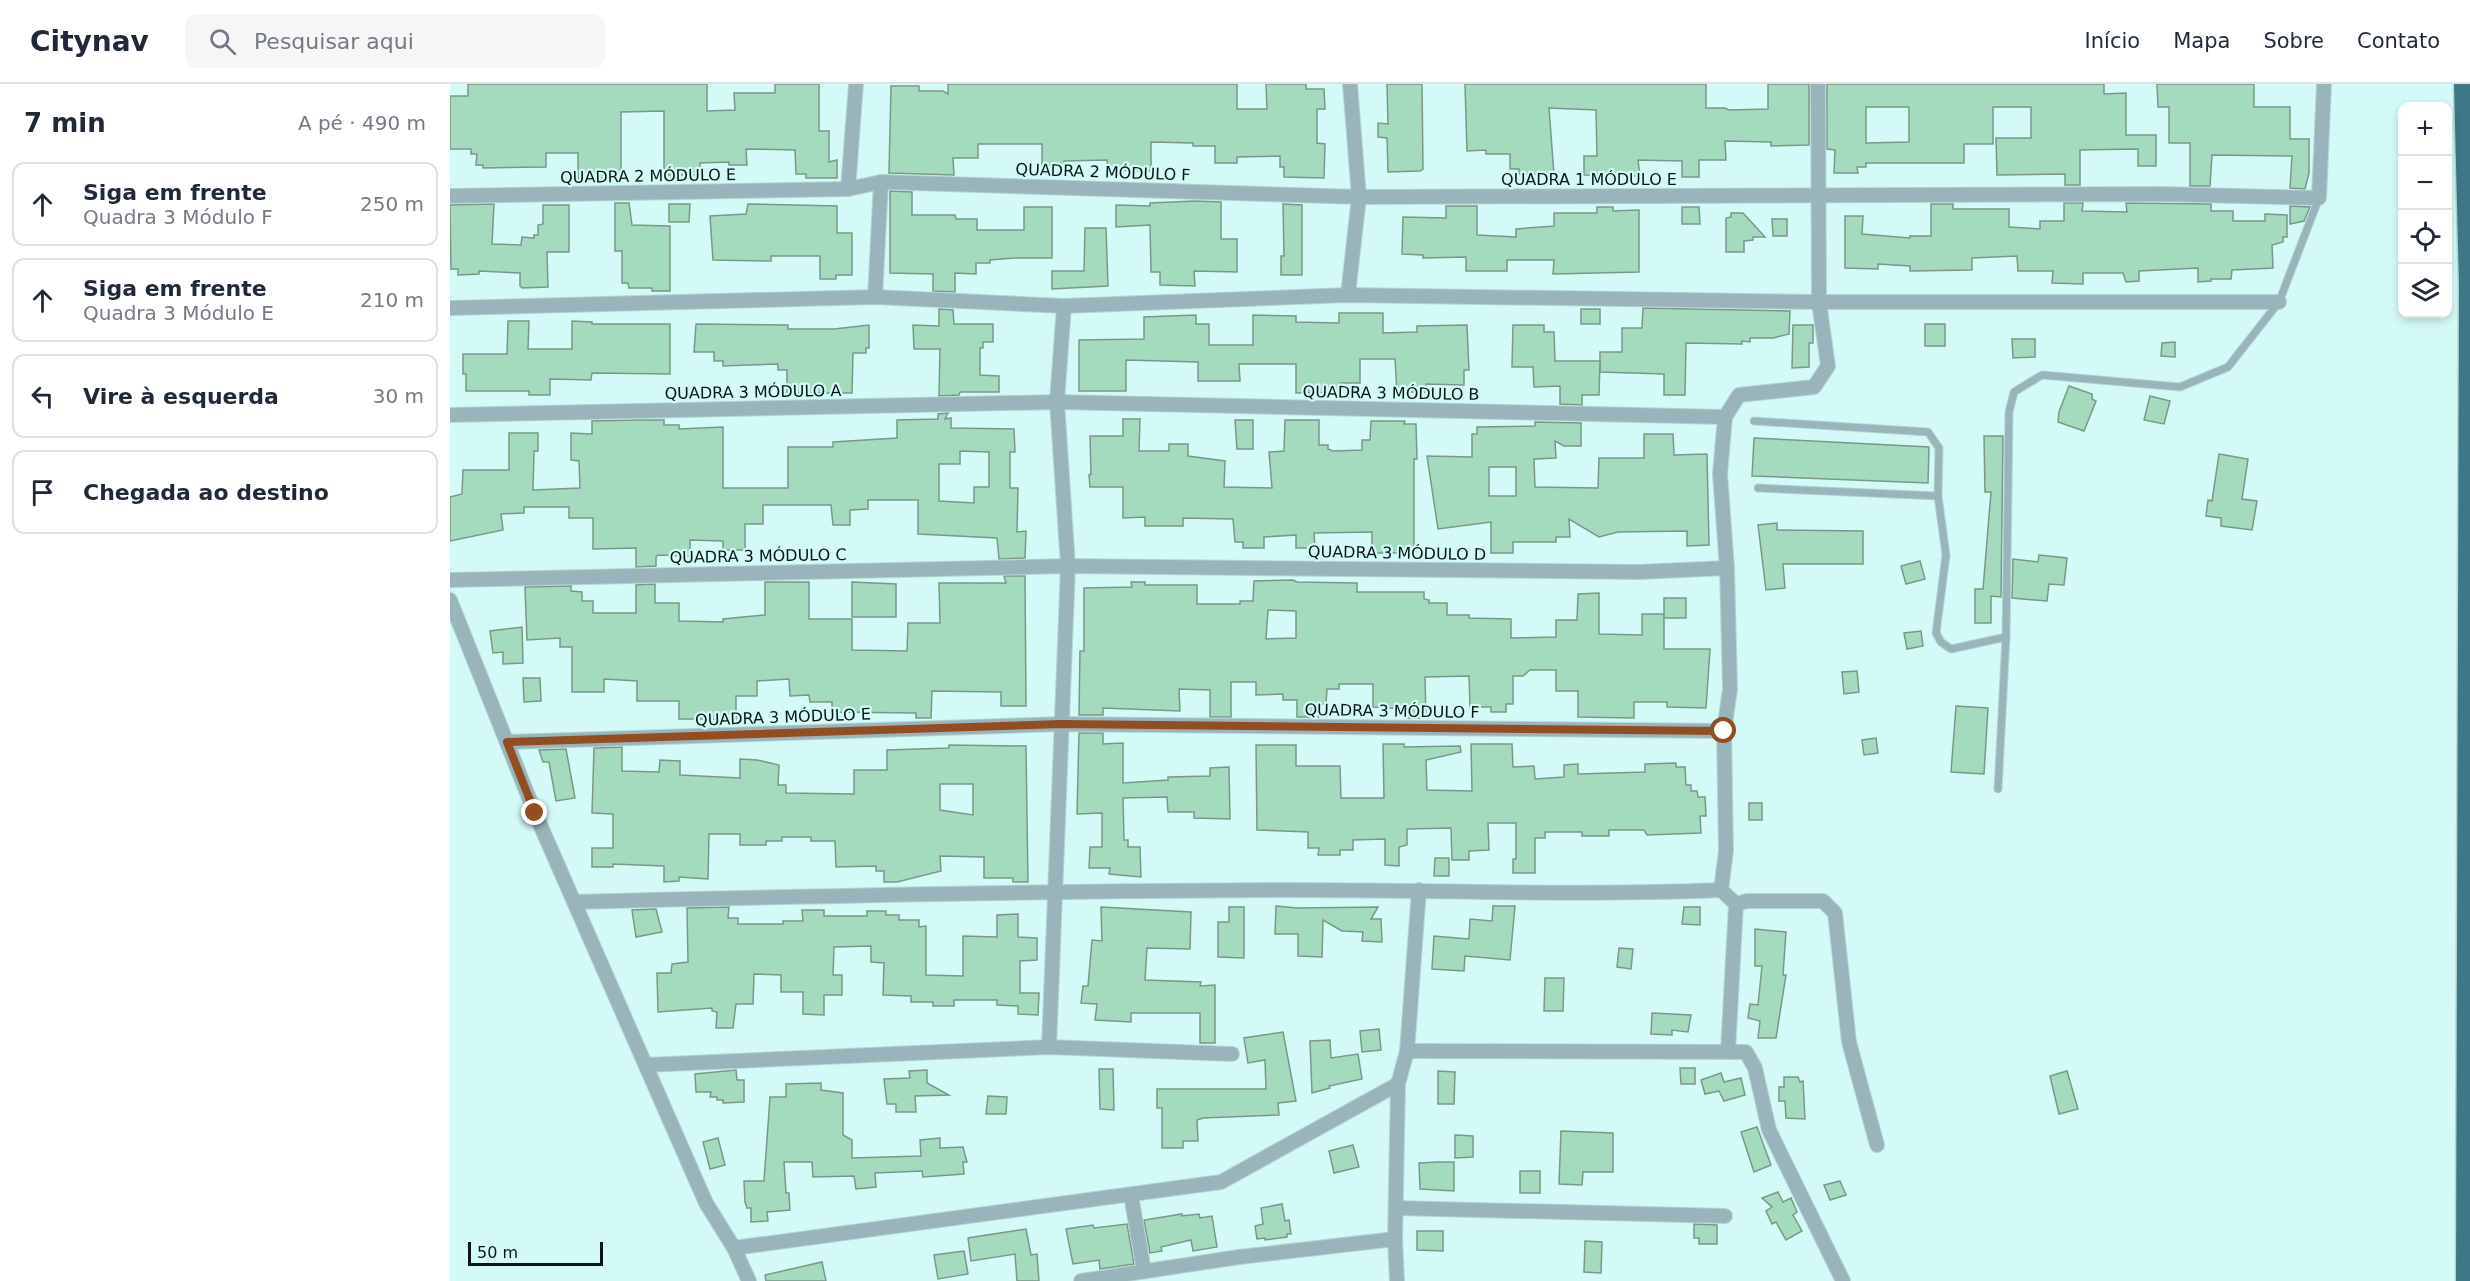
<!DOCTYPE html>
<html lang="pt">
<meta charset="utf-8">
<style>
body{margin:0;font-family:"DejaVu Sans",sans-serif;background:#f6f6f7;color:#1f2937}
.controls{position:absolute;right:18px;top:18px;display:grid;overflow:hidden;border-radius:12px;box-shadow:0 3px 9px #0003}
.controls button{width:54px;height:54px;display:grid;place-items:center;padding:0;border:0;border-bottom:2px solid #e0e1e3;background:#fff;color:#1f2937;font:30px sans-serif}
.scale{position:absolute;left:18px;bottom:15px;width:135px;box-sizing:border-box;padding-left:6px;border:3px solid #081615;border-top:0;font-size:16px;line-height:21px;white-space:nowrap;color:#081615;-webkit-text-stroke:4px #d3faf7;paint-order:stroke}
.stop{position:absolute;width:18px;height:18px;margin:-14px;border:4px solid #924d22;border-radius:50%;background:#fff}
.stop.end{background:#924d22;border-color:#fff;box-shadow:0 2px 6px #0008}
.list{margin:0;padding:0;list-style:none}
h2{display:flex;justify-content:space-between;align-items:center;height:78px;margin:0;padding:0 24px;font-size:26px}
h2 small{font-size:20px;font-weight:400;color:#747a83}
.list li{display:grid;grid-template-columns:39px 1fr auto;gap:18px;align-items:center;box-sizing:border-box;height:84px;margin:0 12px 12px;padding:0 12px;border:2px solid #e0e1e3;border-radius:12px}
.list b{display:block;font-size:22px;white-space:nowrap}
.list p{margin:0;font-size:20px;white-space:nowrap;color:#747a83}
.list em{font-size:20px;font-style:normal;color:#747a83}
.icon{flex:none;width:33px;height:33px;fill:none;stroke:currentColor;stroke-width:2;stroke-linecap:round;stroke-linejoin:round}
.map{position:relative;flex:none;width:2020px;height:1197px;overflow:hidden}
header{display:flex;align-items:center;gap:36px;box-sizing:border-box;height:84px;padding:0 30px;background:#fff;border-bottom:2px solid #e0e1e3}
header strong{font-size:28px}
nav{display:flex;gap:33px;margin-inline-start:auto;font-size:21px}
.search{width:420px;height:54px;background:#f6f6f7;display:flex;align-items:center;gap:15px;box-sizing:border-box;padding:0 21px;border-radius:12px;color:#747a83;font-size:22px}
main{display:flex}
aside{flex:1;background:#fff}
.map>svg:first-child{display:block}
.building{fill:#a4dbbe;stroke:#7a9888;stroke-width:1.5;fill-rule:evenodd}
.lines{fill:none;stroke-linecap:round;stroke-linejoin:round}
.service-casing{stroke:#b3d6d3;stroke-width:9}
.minor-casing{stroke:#b3d6d3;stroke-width:16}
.trunk-casing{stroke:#b3d6d3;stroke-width:25}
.service{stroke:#9ab4bc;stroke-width:7}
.minor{stroke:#9ab4bc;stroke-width:14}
.trunk{stroke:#3e7786;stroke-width:22}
.route{stroke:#924d22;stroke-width:8}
.labels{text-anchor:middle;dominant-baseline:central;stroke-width:4.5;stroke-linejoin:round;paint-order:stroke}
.street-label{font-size:16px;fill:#081615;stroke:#d3faf7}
</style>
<header>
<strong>Citynav</strong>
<div class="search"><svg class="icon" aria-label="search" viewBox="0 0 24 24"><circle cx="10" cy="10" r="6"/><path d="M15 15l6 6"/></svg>Pesquisar aqui</div>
<nav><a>Início</a><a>Mapa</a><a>Sobre</a><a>Contato</a></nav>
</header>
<main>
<aside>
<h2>7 min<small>A pé · 490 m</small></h2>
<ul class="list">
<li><svg class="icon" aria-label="ahead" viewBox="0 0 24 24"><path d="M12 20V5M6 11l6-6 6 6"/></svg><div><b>Siga em frente</b><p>Quadra 3 Módulo F</p></div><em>250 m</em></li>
<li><svg class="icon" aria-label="ahead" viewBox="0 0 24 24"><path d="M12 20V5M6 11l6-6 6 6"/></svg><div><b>Siga em frente</b><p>Quadra 3 Módulo E</p></div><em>210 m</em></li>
<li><svg class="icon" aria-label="left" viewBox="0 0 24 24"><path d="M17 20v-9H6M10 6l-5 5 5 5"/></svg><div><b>Vire à esquerda</b></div><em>30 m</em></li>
<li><svg class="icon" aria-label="arrive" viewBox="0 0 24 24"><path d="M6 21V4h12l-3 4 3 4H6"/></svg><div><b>Chegada ao destino</b></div></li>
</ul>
</aside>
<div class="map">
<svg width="2020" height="1197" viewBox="0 0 2020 1197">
<rect width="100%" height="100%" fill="#d3faf7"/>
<g class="building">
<path d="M18 0H257V27L285 26 284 9H325V0H369V47H379V78L387 76V94H356V90H346L345 66 296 65 297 81H279V78L250 79V91H214V27L171 28V95H128V69H96V83L33 84V81H26L27 70H21V65H0V12H18Z"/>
<path d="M498 0H787V25H817L816 0H856V5H874L875 25H867V59L875 60 874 94 834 93V83H830V72L787 73V79H765V62H743V59L701 58V87L658 86 657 76 614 77V82L592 81V60H528V74H503L504 91 439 89 441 2H469V7H493L498 10Z"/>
<path d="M937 0H972L973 85 970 87 938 88 937 54 928 53V39L938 40Z"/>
<path d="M1015 0H1256V24H1275L1279 26 1318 25V0H1359V61L1321 62V58L1275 57 1276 76H1249V93H1232V77L1188 76 1190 92 1134 91V72H1147L1146 26 1099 24 1104 91 1069 90V85H1060V70H1036V66L1017 67Z"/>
<path d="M1377 0H1654V10L1676 9V51H1706V82H1688V65L1630 66V101H1615V90L1547 91 1546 54H1581V23H1543V60H1514V79H1416V83H1407L1408 89H1384L1385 66 1377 65ZM1416 23H1459V58L1416 59Z"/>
<path d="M1707 0H1804V23H1840V55H1859V89L1855 105 1840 104 1842 72 1762 71 1760 102H1740V59H1719V23H1708Z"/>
<path d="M440 107 462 108V131H505L506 135H527V146H574V123H602V174H564L540 176V179H526V190L505 189V208L483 207V190L440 189Z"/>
<path d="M745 117 771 118V155H787V188L744 187 745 202 710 201V188H701L700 141 666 143V121L700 122V119Z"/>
<path d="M165 119H179L182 141 220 142V207H202V204H179L178 199H172V167H165Z"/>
<path d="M1614 119H1633L1632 127 1677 128 1676 119 1761 120V127H1783V137H1815V130L1837 131V153H1833V158L1822 161 1823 184 1782 186 1781 195H1761V197L1748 198V184L1689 187V197L1676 198 1673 189H1633V200L1602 199 1603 187H1568L1567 172 1522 174V186L1460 187V182L1428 180V185L1395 184V132H1413L1412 150 1460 154V152H1481V120H1503V125H1559V143L1590 145V137H1614Z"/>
<path d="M44 120 42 160 71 161 72 153 84 154V151H88V141L93 140V121H119V168H97L98 203 72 204 70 202V189L29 187V190L8 191V185H1L0 121Z"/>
<path d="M219 120H240L239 138H219Z"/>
<path d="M298 120 387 122V149H402V191H386V195H370V172H321V177L263 176 260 132 296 130Z"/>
<path d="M833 120 852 121V191H831V172H834Z"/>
<path d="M996 122H1027V151L1066 153V145L1104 142V129H1147V123H1163V127L1189 126V188L1103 190 1104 176H1057V187H1016V173L973 174V171L952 170 953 133 996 134Z"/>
<path d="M1840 122 1860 123 1854 137 1840 140Z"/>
<path d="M1232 123H1249L1250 140H1232Z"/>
<path d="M1281 129H1293L1315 153H1303V156L1294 157V168H1276V134L1281 133Z"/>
<path d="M1322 135H1337V152H1323Z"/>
<path d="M635 144H656L658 202 602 205V187H634Z"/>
<path d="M1193 224 1340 227 1339 250 1323 254H1300V258L1292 257V260L1236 259 1235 311H1214V290L1150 288V268H1172V244H1192Z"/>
<path d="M489 225 503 226 504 240H543V258H533V264H530V291L549 292V308H510L509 311 489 312 490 265H464L463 241 489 242Z"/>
<rect x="1131" y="225" width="19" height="15"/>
<path d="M889 229H933V249L967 248V242L1017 241 1019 286H1014V301L976 300V308H947L945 275H910V299H890V308L846 309V280H789L790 297H748V278L676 276V307H629V256L694 255V233L746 231V240H759V261H803V231L846 232V238L889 239Z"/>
<path d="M58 237H79L78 265H122V237L142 238V240H220V290L142 289 141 296 100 295V311H79V307H16V290H13V270H57Z"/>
<path d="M246 240 338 241V245H384L419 241V264H416V269H403L402 309H337V286H328V280L273 282V277H264V268H244Z"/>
<rect x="1475" y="240" width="20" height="22"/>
<path d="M1063 241H1094V248H1104L1105 277H1150L1149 311H1132V321L1110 320V302L1084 303 1083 283H1062Z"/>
<path d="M1343 241H1363V259H1359V283L1342 284Z"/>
<path d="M1562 255H1585V273L1563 274Z"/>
<path d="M1725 258V273L1711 272 1712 259Z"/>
<path d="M1619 302 1642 310V315L1646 317 1634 347 1608 338 1609 328Z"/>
<path d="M1700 312 1720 317 1714 340 1694 336Z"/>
<path d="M498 329 495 335 501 334V344L564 345 565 368H560V404H568L567 448 576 447 575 474 549 475 547 454 468 450V416H418V425L400 426V441H383L381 421H313V440H295V466H273V457L240 456V472L208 471 206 473V482L186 483V464L143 465V434H119V423H74V429L51 430 53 446 0 457V413L12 410 13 386H59V349H88V367H84L83 406 130 404 129 377 121 376V349L142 350V337L189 336H214V341H229V345L273 343V404H338V363H383V358L447 354V336L488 335V330ZM510 367 539 368V403H524V419L489 417V380H510Z"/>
<path d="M673 335H690L689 367H719V360H738V372L775 377 774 403 822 404 819 368 834 367 835 336H869V361H878V365L883 367 912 366V356H920L921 337H955L954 340H966L967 375H964V469H922V448L864 449 865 464H846V451L814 453V464H793V458H785L783 435 733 434V442H695V433L673 434V403H640L639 391 641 390 640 352H673Z"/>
<path d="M785 336H803V365H787Z"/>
<path d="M1085 338 1131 339V362H1114L1105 357 1106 374 1084 375 1085 403 1148 404 1149 374H1194V350H1223L1224 371 1257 370 1259 461 1237 462V447L1168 448 1149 453 1119 435 1120 453H1106V458H1063V469H1041V438L988 445 977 372 1022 373V350H1027V343L1085 342ZM1039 383H1066V412H1039Z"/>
<path d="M1534 352H1553L1551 513 1541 512V539H1525V505H1533L1541 408H1535Z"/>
<path d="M1304 354 1479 363 1478 399 1302 392Z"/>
<path d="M1769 370 1798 375 1792 415 1807 417 1802 446 1771 442V434L1756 432 1758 416 1762 417Z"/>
<path d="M1327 439V446L1413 447V480H1333L1335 504 1316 506 1308 441Z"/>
<path d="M1589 471 1617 474 1614 501 1599 500 1597 517 1562 514 1563 475 1588 478Z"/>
<path d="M1470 477 1475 495 1456 500 1451 482Z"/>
<path d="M554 492H575L576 622H551V608L482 607 481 634H466V629L382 628V618H360L359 611 340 612 339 595 307 597V612H286V635H229V617H187V597L154 595V608H122V563H110V554L77 556 75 503 121 502V507L132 508V517H143V529H186V501L205 500V519H229V537L273 538V535L315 531V498H359V535H402V566L457 567 458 539H490L489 499H556Z"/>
<path d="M843 496 847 498 907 499V508H974V515L979 516V519H997V531H1019V534L1061 535V554L1106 553V536H1127L1128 510 1149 509V550L1192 551V530H1214V565H1260L1256 624 1217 623V618H1184V634L1128 633V607H1106V586H1080L1073 592H1063V620H1056V628H1041V623H1020L1019 592 975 593 976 634H954V625L923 623V600H889V605H877L876 620H869V633H847V616H833V610L806 611V598H781V633H760V606L729 605 730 627 653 624V631H629L630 567H634V504L682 503 681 498H695V501H747V520H790V517H803L804 497ZM818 526 846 527V554L816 555Z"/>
<path d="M402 498 446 500V533H402Z"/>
<rect x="1214" y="514" width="22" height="20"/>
<path d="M72 543 73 579 53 580V568L43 569 40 547Z"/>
<path d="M1471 547 1473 562 1457 565 1454 549Z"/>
<path d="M1407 587 1409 608 1394 610 1392 588Z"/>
<path d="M73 594H90L91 617 74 618Z"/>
<path d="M1506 622 1538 624 1534 690 1501 688Z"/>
<path d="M629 649H653V660L673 659V699L718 696V693L760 692V684L779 683 780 735 744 734V728H718L717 713 673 714 674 756H678V763H690L691 793 659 790 660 784H639L640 763H652V729L627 730Z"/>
<path d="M1426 654 1428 669 1414 671 1412 656Z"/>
<path d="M933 660H954V663L1010 662 1011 668 976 676 977 706 1022 707 1021 660H1062L1063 683 1084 682 1085 695 1114 693V681L1128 680V690L1195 688V680L1226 679V683H1235L1236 701H1241V707H1247L1248 713H1255L1256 732H1250L1251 749 1197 751 1194 746H1159V752H1132V748H1095V754H1085V789H1063V775H1066V739H1038L1039 766 1019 767V776H1002L1001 744 957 745V761L949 763V782L935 781V755L903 756V766H890V771H868L869 764H858V748L807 746 806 661H846V682H890L891 714H934Z"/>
<path d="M499 661 576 662 578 798H563V794H534V773L490 772 491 787 447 798H434V787H426V782L386 783 385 757H361V753H332V757H316V761H290V750H259L258 795 229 793V797L214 798V782L163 780V783H142V764H163V730L142 729 144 664 172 663V687L209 688 210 676 230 677V691L290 694V675L307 676 329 681 328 701H336V709L404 710V686H437V666L499 664ZM490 700H523V731L490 726Z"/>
<path d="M116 665 125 714 106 717 99 678H93L89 666Z"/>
<rect x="1299" y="719" width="13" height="17"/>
<path d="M985 774H999V792H984Z"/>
<path d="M826 822 847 824 928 823 921 835H931L932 858 912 857 913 848 892 847 873 836 872 873 848 872V850H825Z"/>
<path d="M1043 822H1065L1060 876 1015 872 1014 887 982 885 984 852 1019 855 1020 835 1042 837Z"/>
<path d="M279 823 278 834H288V840H333V837H353L352 826H374V832H417V827H436V831H449V836H469V843L476 842V891L513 892V852L547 853V831L568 830V853L587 854V876L570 877V909H589L588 931 568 930V922L547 921V916H504V922H483V918H461V912L433 911 434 879 421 878V862L384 863 383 891H392V911H374V931L353 930V908H331V891L304 890 303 920H286L283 944H266L267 928 262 927V924L208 928 207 889H221L222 880 238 878 237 824Z"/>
<path d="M651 823 741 828 740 865 697 864 695 896 751 898 750 902 765 901V959H750V929H681V938L645 936 647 920 631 919 633 902H638L642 856 652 857Z"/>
<path d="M779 823H794V874L768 873V838H779Z"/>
<path d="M1234 823H1250V841L1232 840Z"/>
<path d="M206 825 212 848 186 853 182 826Z"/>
<path d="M1305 845 1336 848 1333 891H1336L1326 954H1308L1310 937 1298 934 1300 920 1308 921 1312 882H1305Z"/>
<path d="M1169 864 1183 865 1181 885 1167 883Z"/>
<path d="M1095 894H1114L1113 927H1094Z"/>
<path d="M1202 929 1241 931 1238 948 1222 946V951L1201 950Z"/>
<path d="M929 945 931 966 912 968 910 947Z"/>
<path d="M833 948 846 1017 828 1019 829 1031 753 1034 747 1036 748 1057H733V1064H712V1024H707V1005H816L815 976 798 979 794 954Z"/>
<path d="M880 956 881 974 908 970 912 995 879 1002 880 1004 862 1009 860 957Z"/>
<path d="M1230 984H1245V1000H1231Z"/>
<path d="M649 985H663L664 1026 650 1025Z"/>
<path d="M286 986 287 996H294V1018L273 1019V1016H267V1013H260L261 1008H246L245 990Z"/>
<path d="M477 986V999L499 1011 465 1012 466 1028H446V1020H437L434 995 460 994 459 987Z"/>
<path d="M988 987 1005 988 1004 1020H988Z"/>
<path d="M1617 987 1628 1025 1609 1030 1600 992Z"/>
<path d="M1271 989 1274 998 1291 994 1295 1011 1274 1017 1269 1007 1255 1010 1251 996Z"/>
<path d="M1334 993H1348L1350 998 1353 997 1355 1035 1336 1034 1335 1017H1329V1003H1334Z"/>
<path d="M371 999V1006L393 1009V1051L402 1056V1074L471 1072 470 1056 490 1054V1064L513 1063 517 1078H513L514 1090 473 1093 472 1087 425 1089 426 1103 406 1105 404 1092 363 1093 362 1078H334L336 1109H339L340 1126 317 1128 318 1137 301 1138V1124H297L295 1118 294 1097H314L320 1013H336V1000Z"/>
<path d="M538 1012 557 1013 556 1030H536Z"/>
<path d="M1307 1043 1321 1081 1304 1088 1291 1048Z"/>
<path d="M1111 1047 1163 1049V1088H1133L1132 1101 1109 1100Z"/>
<path d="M1005 1051 1023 1052V1073L1005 1074Z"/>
<path d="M268 1054 275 1081 260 1085 253 1058Z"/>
<path d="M903 1061 909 1083 884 1089 879 1067Z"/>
<path d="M989 1078H1004V1107L970 1105 969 1079Z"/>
<rect x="1070" y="1087" width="20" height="22"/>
<path d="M1390 1097 1396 1111 1380 1116 1374 1101Z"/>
<path d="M1328 1108 1333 1118 1341 1114 1347 1128 1343 1131 1352 1147 1336 1156 1326 1138 1322 1140 1316 1127 1322 1123 1312 1114Z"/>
<path d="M832 1120 835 1137 839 1136 841 1150H837V1153L815 1156V1154L807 1155 805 1142 813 1140 811 1124Z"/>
<path d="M732 1130V1132L749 1130 750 1134 762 1132 767 1163 743 1167 741 1156 711 1163 712 1167 700 1169 694 1136Z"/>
<path d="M677 1140 684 1180 650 1185 649 1176 623 1180 616 1145 643 1141 644 1144Z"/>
<path d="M1244 1140 1267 1141V1160H1249V1154H1244Z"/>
<path d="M576 1145 581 1171 587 1170 589 1197H567L565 1170 521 1177 518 1154Z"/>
<path d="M967 1147H993V1167L967 1166Z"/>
<path d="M1135 1157 1152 1158 1151 1189 1134 1188Z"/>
<path d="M514 1167 518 1190 488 1195 484 1171Z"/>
<path d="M372 1178 376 1197H316L315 1191Z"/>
</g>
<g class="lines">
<g class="service-casing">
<g id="service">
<path d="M1304 337 1478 348 1489 364 1488 412 1496 471 1486 549 1491 558 1501 565 1556 553"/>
<path d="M1308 404 1488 412"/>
<path d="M1548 705 1556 553 1559 328 1564 308 1592 291 1730 303 1778 283 1829 218 1869 114"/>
</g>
</g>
<g class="minor-casing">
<g id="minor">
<path d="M398 105 406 0"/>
<path d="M0 112 398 105 431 98 909 113 1710 110 1869 114 1874 0"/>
<path d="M898 211 909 113 900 0"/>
<path d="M425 213 431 98"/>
<path d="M0 224 425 213 614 222 898 211 1369 218H1829"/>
<path d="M0 331 607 318 1275 333"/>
<path d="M0 496 618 482 1188 488 1277 484"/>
<path d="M0 516 85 729 256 1119 284 1164 299 1197"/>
<path d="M57 658 611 640 1274 647"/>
<path d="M1271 806 1276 767 1274 647 1280 605 1277 484 1270 390 1275 333 1289 311 1364 303 1378 282 1369 218 1368 0"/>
<path d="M124 818C362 812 601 807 839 806 983 806 1128 812 1271 806L1286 820 1297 817H1373L1385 829 1399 958 1427 1061"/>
<path d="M599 963 618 482 607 318 614 222"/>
<path d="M957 967 1296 968 1305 984 1319 1046 1393 1197"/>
<path d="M1278 967 1286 820"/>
<path d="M196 981 599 963 782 970"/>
<path d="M681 1111 694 1187"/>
<path d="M946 1124 1275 1132"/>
<path d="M284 1164 771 1098 948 1000"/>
<path d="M631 1197 789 1173 945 1155"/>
<path d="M947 1197 945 1155 948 1000 957 967 969 806"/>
</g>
</g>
<g class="trunk-casing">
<path id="trunk" d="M2015 0 2020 200 2017 1197"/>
</g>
<use href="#service" class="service"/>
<use href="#minor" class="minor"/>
<use href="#trunk" class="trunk"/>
</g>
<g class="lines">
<path class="route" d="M85 729 57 658 611 640 1274 647"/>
</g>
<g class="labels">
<g class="street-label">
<text transform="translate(653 88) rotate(2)">QUADRA 2 MÓDULO F</text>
<text transform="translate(198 92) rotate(-1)">QUADRA 2 MÓDULO E</text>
<text x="1139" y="95">QUADRA 1 MÓDULO E</text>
<text transform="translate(303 308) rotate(-1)">QUADRA 3 MÓDULO A</text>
<text transform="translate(941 309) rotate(1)">QUADRA 3 MÓDULO B</text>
<text transform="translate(947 469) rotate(1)">QUADRA 3 MÓDULO D</text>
<text transform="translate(308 472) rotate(-1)">QUADRA 3 MÓDULO C</text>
<text transform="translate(942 627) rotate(1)">QUADRA 3 MÓDULO F</text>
<text transform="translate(333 633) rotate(-2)">QUADRA 3 MÓDULO E</text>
</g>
</g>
</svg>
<div class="controls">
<button>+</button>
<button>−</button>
<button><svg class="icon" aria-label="locate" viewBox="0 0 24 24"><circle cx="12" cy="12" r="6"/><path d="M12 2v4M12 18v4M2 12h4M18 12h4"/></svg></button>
<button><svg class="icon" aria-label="layers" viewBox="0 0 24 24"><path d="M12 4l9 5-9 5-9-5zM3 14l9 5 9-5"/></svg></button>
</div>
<div class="scale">50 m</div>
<div class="stop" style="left:1274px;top:647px"></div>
<div class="stop end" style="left:85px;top:729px"></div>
</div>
</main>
